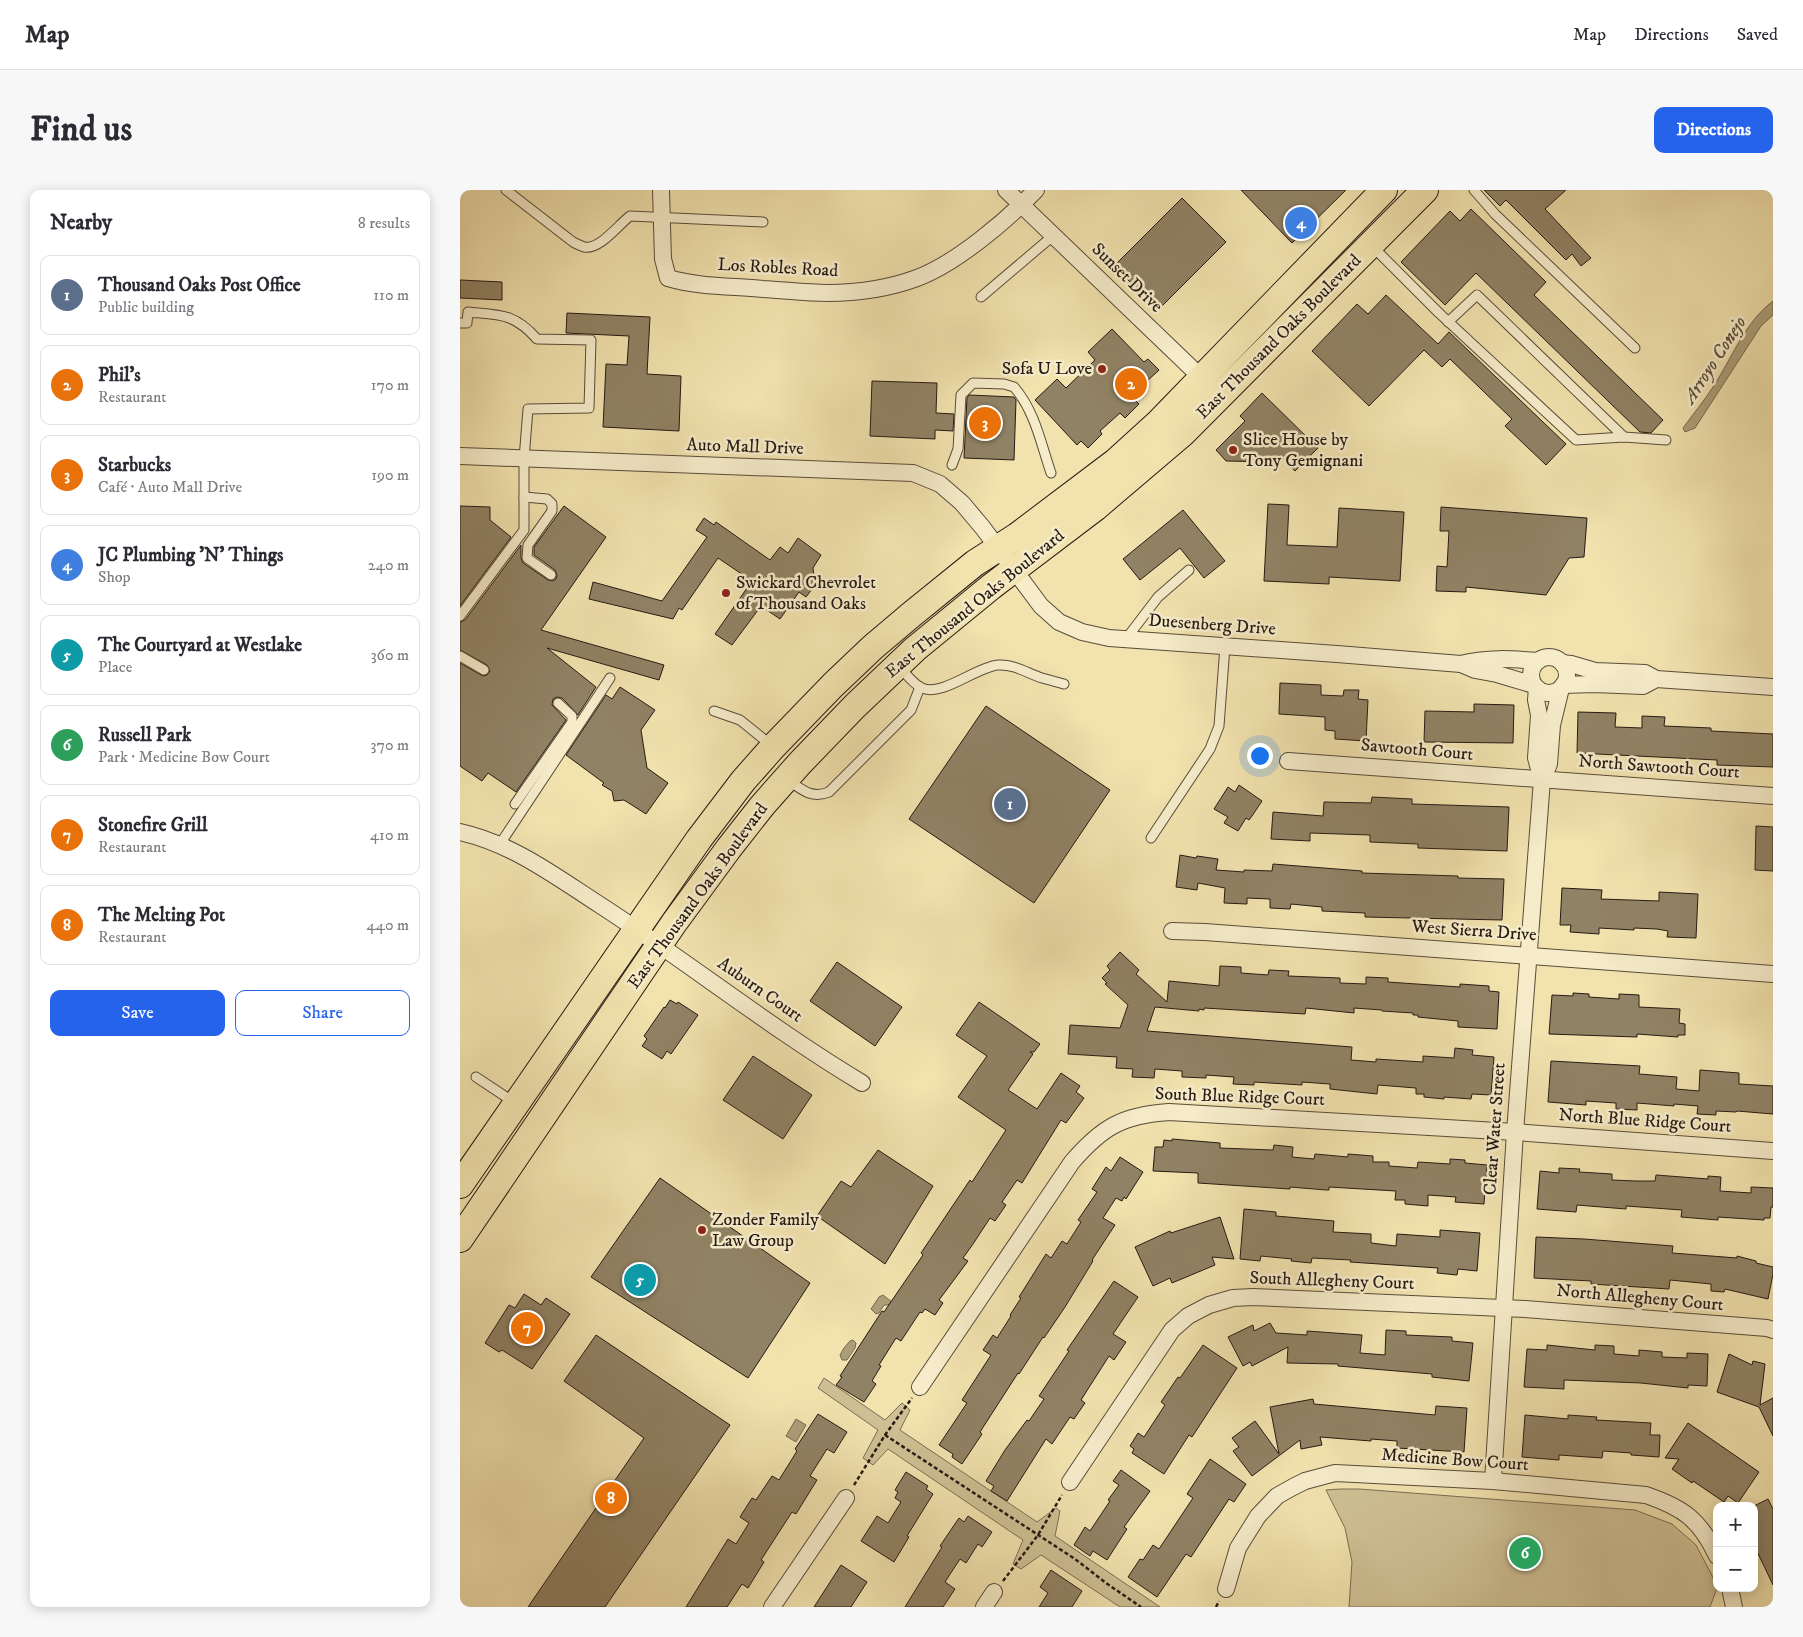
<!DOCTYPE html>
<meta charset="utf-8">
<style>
body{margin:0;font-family:"IM FELL DW Pica",serif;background:#f7f7f7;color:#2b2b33}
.controls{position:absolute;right:15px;bottom:15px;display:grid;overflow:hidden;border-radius:10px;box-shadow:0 2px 12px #0003}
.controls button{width:45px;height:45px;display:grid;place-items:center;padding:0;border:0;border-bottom:1px solid #e1e1e2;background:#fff;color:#2b2b33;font:25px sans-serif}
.you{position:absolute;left:799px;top:565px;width:18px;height:18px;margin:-12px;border:4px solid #fff;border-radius:50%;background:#1a73e8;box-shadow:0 0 0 8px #1a73e833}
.badge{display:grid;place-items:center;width:32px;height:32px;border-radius:50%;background:#2563eb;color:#fff;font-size:16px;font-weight:700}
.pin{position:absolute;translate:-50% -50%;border:2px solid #fff;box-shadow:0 1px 5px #0006}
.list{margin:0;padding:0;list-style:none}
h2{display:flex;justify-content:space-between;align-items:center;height:65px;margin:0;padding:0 20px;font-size:21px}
h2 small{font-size:16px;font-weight:400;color:#7c7c81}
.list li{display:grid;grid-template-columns:32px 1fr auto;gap:15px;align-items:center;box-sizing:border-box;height:80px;margin:0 10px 10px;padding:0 10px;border:1px solid #e1e1e2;border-radius:10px}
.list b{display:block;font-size:19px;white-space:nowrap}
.list p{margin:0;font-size:16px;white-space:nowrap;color:#7c7c81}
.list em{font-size:16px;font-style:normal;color:#7c7c81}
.actions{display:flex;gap:10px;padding:15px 20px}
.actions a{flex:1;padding:11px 0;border:1px solid #2563eb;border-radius:10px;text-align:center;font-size:18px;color:#2563eb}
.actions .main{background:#2563eb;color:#fff}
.map{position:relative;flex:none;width:1313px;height:1417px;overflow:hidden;border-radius:10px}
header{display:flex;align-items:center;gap:30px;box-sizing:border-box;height:70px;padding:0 25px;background:#fff;border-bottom:1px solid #e1e1e2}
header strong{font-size:24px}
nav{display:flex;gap:28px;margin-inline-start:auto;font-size:18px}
.intro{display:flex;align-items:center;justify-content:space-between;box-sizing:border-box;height:120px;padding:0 30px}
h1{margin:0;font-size:35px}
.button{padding:12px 22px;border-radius:10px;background:#2563eb;color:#fff;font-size:18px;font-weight:700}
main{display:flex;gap:30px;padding:0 30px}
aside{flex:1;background:#fff;border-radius:10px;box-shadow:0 2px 12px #0003}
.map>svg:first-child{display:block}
.green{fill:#cec094;stroke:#7a6d54}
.water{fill:#ac9e79;stroke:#766950}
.building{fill:#908264;stroke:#261a13}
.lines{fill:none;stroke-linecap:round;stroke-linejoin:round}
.lane-casing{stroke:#594c3a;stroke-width:11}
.street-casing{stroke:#594c3a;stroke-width:18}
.primary-casing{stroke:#261a13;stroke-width:28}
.path{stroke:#261a13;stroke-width:2.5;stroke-dasharray:4 2.5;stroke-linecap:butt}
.lane{stroke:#f6ecca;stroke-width:9}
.street{stroke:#f6ecca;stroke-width:16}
.primary{stroke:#f1e2ae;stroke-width:26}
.poi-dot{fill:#8f2418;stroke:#f6ecca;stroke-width:2}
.labels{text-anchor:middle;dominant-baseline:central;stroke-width:5;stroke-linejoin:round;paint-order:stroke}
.street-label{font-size:18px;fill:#261a13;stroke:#f6ecca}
.poi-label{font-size:18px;fill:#261a13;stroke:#f6ecca;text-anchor:start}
.water-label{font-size:19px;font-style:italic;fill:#5c4f3c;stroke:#f6ecca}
</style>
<header>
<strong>Map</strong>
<nav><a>Map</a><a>Directions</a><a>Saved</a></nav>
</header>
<div class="intro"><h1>Find us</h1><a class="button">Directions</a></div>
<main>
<aside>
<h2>Nearby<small>8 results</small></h2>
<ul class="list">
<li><span class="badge" style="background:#5c6f8a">1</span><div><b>Thousand Oaks Post Office</b><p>Public building</p></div><em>110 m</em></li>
<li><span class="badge" style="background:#e8710a">2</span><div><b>Phil's</b><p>Restaurant</p></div><em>170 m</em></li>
<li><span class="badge" style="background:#e8710a">3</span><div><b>Starbucks</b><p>Café · Auto Mall Drive</p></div><em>190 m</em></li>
<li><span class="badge" style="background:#3f7fe0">4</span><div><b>JC Plumbing 'N' Things</b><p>Shop</p></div><em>240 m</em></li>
<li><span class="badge" style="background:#0f9aa8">5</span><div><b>The Courtyard at Westlake</b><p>Place</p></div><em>360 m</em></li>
<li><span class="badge" style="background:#2e9e5b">6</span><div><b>Russell Park</b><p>Park · Medicine Bow Court</p></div><em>370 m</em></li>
<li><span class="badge" style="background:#e8710a">7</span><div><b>Stonefire Grill</b><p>Restaurant</p></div><em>410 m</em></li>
<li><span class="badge" style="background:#e8710a">8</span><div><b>The Melting Pot</b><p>Restaurant</p></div><em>440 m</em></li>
</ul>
<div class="actions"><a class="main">Save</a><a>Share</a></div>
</aside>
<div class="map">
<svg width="1313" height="1417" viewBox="0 0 1313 1417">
<rect width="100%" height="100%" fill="#f1e2ae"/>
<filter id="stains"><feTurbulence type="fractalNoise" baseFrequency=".004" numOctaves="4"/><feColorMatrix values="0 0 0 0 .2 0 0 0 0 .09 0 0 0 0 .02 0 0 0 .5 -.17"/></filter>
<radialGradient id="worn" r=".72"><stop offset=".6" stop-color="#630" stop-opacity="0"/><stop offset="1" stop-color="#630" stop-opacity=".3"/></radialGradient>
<g class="green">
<path d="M364 1188 425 1230 442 1213 450 1220 440 1240 577 1332 596 1318 600 1321 595 1346 700 1417H660L581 1365 561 1379 553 1374 563 1350 428 1259 413 1275 403 1268 418 1240 358 1198Z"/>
<path d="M880 1299H899L1175 1320 1212 1334 1236 1355 1257 1395V1398L1250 1417H889L892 1372 885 1338 866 1300Z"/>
</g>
<g class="water">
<path d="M1313 111V125L1301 136 1235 238 1225 242 1223 238C1233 224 1244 211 1253 197 1272 168 1285 132 1313 111Z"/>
<path d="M423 1105 432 1112 431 1115H424L419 1123 416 1124 411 1119 419 1107Z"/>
<path d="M393 1150 396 1153 395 1158 387 1170H382L380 1165 384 1158 390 1151Z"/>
<path d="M336 1229 346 1235 336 1252 326 1246Z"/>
</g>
<g class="building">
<path d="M781 0H886L832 53Z"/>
<path d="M1024 0H1106L1085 19 1131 68 1121 76 1112 64 1106 70 1046 10 1040 16Z"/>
<path d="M722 8 766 52 698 120 654 76Z"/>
<path d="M1011 19 1086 92 1074 105 1203 230 1191 243 1180 242 1016 83 985 115 941 72 990 21 1000 31Z"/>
<path d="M0 90 42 92V110L0 108Z"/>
<path d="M926 105 978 154 989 142 1106 254 1086 275 1045 236 1052 229 990 169 982 177 964 160 909 216 852 161 897 114 908 124Z"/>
<path d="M107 123 190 127 187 184 221 186 219 241 143 237 146 174 167 175 169 146 106 143Z"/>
<path d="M652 139 684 172 688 169 699 180 671 206 679 214 665 228 660 223 640 241 642 244 628 258 621 251 617 255 575 210 597 189 606 198 635 170 628 162Z"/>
<path d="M412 191 477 193 476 223 494 224 493 241 475 240V249L410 246Z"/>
<path d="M802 203 858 258 835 281 819 265 814 272 766 271 756 260 785 231 780 226Z"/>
<path d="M509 205 554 207 556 210 554 270 504 268 507 208Z"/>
<path d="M808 314 829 315 827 355 877 357 879 318 944 322 940 391 869 387V394L804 391Z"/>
<path d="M0 316 30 317V330L51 347 0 416Z"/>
<path d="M104 316 146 347 81 440 204 475 199 490 87 458 136 497 118 525 102 508 97 507 93 509 92 515 106 530 56 602 28 583 22 591 0 576V473L23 486 27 485 30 481 27 475 0 460V432L5 430 61 355V368L63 373 88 390 93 391 96 389 97 385 95 380 74 365V357Z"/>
<path d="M981 317 1127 328 1124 367 1109 368 1086 405 1006 397V402L976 401 977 376 987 377 989 341H980Z"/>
<path d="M723 320 765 371 744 388 720 358 680 390 663 369Z"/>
<path d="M244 328 254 335 256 332 310 370 320 357 328 363 338 348 361 365 353 378 355 395 346 407 339 402 320 429 301 416 272 455 255 444 292 391 258 368 222 420 219 418 213 429 129 409 133 392 202 411 247 347 236 340Z"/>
<path d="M820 493 861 495V505L883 506 884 500H899L898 509 908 510 906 551 875 549V541L865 540V527L819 524Z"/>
<path d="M160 497 195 520 181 540 187 578 208 593 186 624 164 610 154 611 152 601 142 595 144 593 106 565 146 505 152 509Z"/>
<path d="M1014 514 1054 515 1053 553 964 552 965 521 1014 522Z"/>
<path d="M526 516 650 600 574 713 449 629Z"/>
<path d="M1118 522 1156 523 1155 537 1182 538V526L1205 527 1204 536 1251 538V541L1313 544V577L1257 575V570L1117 563Z"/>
<path d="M779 595 802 611 792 626 789 630 786 628 778 641 764 633 768 627 754 619 768 597 775 602Z"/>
<path d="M912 607 952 609V614L1049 617 1047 661 958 658V654L910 652V645L850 643V651L811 649 813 622 863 626 864 612 911 613Z"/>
<path d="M1296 636 1313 637V681L1295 680Z"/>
<path d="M720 665 736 668 737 666 758 669 756 680 784 682V680L812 681 813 674 902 681V683L998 686V688L1044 689 1042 730 905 727V723L862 721V717L831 714 830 719 810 718V709L787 708V714L764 713 765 698 738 693 737 700 716 697Z"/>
<path d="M1102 698 1142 700 1141 709 1199 711V702L1238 704 1236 748 1207 747 1208 741 1197 739 1174 738V740L1139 738V744L1110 742 1111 735H1100Z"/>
<path d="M660 762 679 780 676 784 707 812 709 791 759 796 760 776 781 777V783L808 785 809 780 829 781 828 786 880 788V793L906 794V787L928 788V792L1000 797V794L1029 796V801L1039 802 1037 839 998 837V831L958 827V825H953V823L922 821V820L894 818V823L846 818 845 824 744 818V820L739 819V821L695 817 687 841 892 857 891 870 916 872V869L963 872V866L994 868 995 858 1013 860 1012 865 1034 867 1031 905 1012 904 1011 909 984 907V909L964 907V904H956V898L918 895 917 904 870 899V894L842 892V895L794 892V895L773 894 774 887 746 885V888L722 887V881L695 879 694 888 672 887 673 879 656 878 657 867 608 864 610 835 660 838 668 815 645 794 647 793 642 788 650 780 647 776Z"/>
<path d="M377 772 442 817 415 856 350 811Z"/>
<path d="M1113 803 1129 804V807L1159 809V804L1179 805V817L1220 819 1219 833 1225 834V845H1218V847L1177 844V847L1089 844 1092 805 1113 806Z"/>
<path d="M210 810 217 814 218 812 238 825 211 864 207 861 202 869 182 856 187 849 184 846 204 817 205 818Z"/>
<path d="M519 812 580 854 574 862H570L573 864 548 900 577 919 601 883 620 896 616 902 624 908 606 933 601 930 562 993 557 990 542 1012 546 1015 535 1031 530 1028 513 1054 503 1068 508 1071 479 1110 483 1113 475 1125 465 1119 462 1123 460 1122 441 1151 436 1148 419 1175 421 1176 412 1191 416 1194 404 1212 376 1195 382 1187 380 1186 422 1121 424 1122 463 1065 461 1063 510 990 512 992 546 940 498 907 527 866 496 845Z"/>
<path d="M293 866 352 905 323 949 263 910Z"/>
<path d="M1091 871 1180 876 1179 884 1217 887 1216 899 1239 901 1240 880 1279 883V894L1313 896V924L1277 921 1276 922 1256 921V925L1237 924 1238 916 1214 914V916L1177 913V920L1156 919V913L1126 911V915L1088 912Z"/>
<path d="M712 949 760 953V958L813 960 814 955 833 957 832 967 854 969 855 964 888 967V964L913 966V972H929V976L957 978 958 972 990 974V969L1005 970V973L1027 975 1024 1014 995 1012 996 1007 968 1005V1016L945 1014V1010H935L936 1001 869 997V1000H866L830 997V999L738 993V983L693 981 695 957H703L704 950 712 951Z"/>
<path d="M418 960 473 996 425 1074 357 1026 381 991 391 997Z"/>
<path d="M660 967 683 982 666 1009 664 1007 662 1011 656 1008 643 1028 655 1035 632 1070 633 1071 605 1117 584 1148 583 1147 559 1184 558 1183 520 1242 522 1244 502 1274 492 1267 493 1264 479 1255 507 1213 502 1210 531 1165 523 1160 533 1145 537 1148 551 1126 550 1125 561 1108 559 1107 586 1064 591 1068 602 1051 607 1054 621 1032 618 1030 637 1002 632 999 646 977 651 981Z"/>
<path d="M1099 978 1120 979 1119 982 1152 984V990L1176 991H1195L1196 985 1248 989V986L1261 987 1260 1001 1291 1003V997L1313 998V1017H1311L1310 1028H1304V1030L1258 1027V1030L1221 1027 1222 1020 1166 1016V1019L1117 1015 1116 1022 1077 1019 1080 981 1099 983Z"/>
<path d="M200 988 350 1093 288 1188 131 1087Z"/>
<path d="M784 1019 816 1022V1026L874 1031 873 1042 911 1044V1053L936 1056 937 1044 980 1047V1040L1020 1043 1017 1081 998 1079 997 1085 977 1083 978 1078 890 1072 891 1070 852 1068 851 1073 831 1071 832 1069 801 1066 800 1071 780 1069Z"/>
<path d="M760 1027 774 1069 752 1067 755 1075 712 1093 710 1088 693 1096 675 1057 710 1041 711 1043Z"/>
<path d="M1076 1047 1124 1049 1213 1056 1212 1063 1277 1068V1066L1296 1071V1073L1313 1077V1084L1308 1109 1265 1099 1264 1102 1251 1101V1094L1210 1090 1209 1099 1131 1094V1091L1074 1088Z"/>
<path d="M654 1091 678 1107 653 1144 666 1152 654 1170 649 1166 621 1210 625 1213 614 1229 610 1227 592 1254 586 1249 547 1311 531 1301 534 1296 526 1291 545 1260 567 1230 569 1231 584 1209 579 1206 609 1161 607 1160Z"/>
<path d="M64 1104 81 1115 86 1108 110 1124 72 1179 42 1160 39 1162 25 1153 49 1115 55 1118Z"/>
<path d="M810 1133 816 1143 847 1145V1141L902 1145 900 1163 925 1165 926 1140 946 1141V1145L992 1147V1151L1013 1153 1009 1191 972 1187V1184L878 1176V1174L827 1173 828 1157 792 1176 790 1172 783 1176 768 1147 793 1135 794 1141Z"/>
<path d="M136 1145 270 1235 145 1417H68L184 1248 104 1191Z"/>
<path d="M743 1155 777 1178 732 1247 729 1245 704 1284 672 1263 674 1259 670 1256 678 1243 684 1247 705 1215 701 1212 718 1187 720 1188Z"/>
<path d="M1087 1155 1135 1160V1155L1154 1156V1164L1179 1166V1160L1202 1162V1167L1227 1168V1163L1248 1164 1247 1196 1228 1195V1198L1181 1193 1104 1190V1199L1064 1197 1067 1159 1087 1160Z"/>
<path d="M1269 1164 1292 1175 1293 1171 1305 1174 1300 1215 1313 1208V1246L1299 1217 1257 1202Z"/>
<path d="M853 1209 854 1214 975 1225 976 1216 1007 1218 1004 1262 937 1258V1251L911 1249V1251L860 1247 862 1255 841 1259 840 1250 792 1286 773 1261 779 1257 772 1248 795 1231 819 1264 810 1217Z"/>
<path d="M358 1224 387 1242 374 1263 367 1259 350 1286 357 1290 336 1324 332 1322 301 1370 304 1372 288 1398 282 1394 267 1417H226L268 1349 276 1354 289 1333 280 1327 292 1308 296 1310 312 1286 319 1290 337 1261 335 1259Z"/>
<path d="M1065 1225 1108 1229V1225L1137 1227 1136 1230 1191 1233 1190 1245H1200L1199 1267 1171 1265V1263L1143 1261 1142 1268 1099 1265V1270L1062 1267Z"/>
<path d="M1228 1233 1299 1282 1278 1313 1268 1306 1264 1312 1233 1291 1232 1293 1212 1279 1219 1269 1205 1268Z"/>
<path d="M750 1269 786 1294 774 1312 769 1309 731 1367 726 1364 697 1407 668 1387 680 1369 683 1370 693 1355 699 1359 733 1308 727 1304Z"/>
<path d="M661 1280 690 1301 664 1337 667 1339 647 1370 633 1361 630 1366 614 1355 625 1337 630 1341 650 1311 648 1310 659 1295 653 1291Z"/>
<path d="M446 1282 468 1296 466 1299 473 1304 447 1346 449 1347 434 1372 401 1351 417 1326 428 1333 441 1312 435 1308 438 1302 435 1300Z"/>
<path d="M1308 1309 1313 1319V1395L1294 1355V1316Z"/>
<path d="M508 1326 532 1342 522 1357 518 1354 506 1373 500 1369 485 1392 495 1399 483 1417H445L482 1357 480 1356 499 1328 504 1332Z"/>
<path d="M381 1375 407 1392 391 1417H354Z"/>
<path d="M591 1380 622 1401 612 1417H579L588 1403 580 1397Z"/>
</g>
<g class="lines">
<g class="lane-casing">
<g id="lane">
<path d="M46 0 113 52C117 54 121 56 124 57 140 60 158 35 170 26L303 32"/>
<path d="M1014 0 1035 24 1175 158"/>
<path d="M913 57 979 123 1116 250 1164 247 1206 250"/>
<path d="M521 107 594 45"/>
<path d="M988 132 1017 105 1164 247"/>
<path d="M0 133H7L8 122C40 125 54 123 77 149L131 150 129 218 68 219 64 269V340L0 426"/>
<path d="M492 275 498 259 501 205 513 193 544 194 554 197C575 221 581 254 591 283"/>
<path d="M64 307 87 309 92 314V321L68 355 67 368 91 385"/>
<path d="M666 449 698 407 729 380"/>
<path d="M0 466 24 480"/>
<path d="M439 476C446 484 453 494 462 498 482 507 516 477 538 475 554 474 567 483 582 488 589 490 597 492 604 494"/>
<path d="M254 521 280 530 311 555"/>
<path d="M328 590C342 600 352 609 369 602L451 520 460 497"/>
<path d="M55 614 112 532V526L98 513"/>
<path d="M691 648 750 559 759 536 765 456"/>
<path d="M40 654 150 488"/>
<path d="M16 887 55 913"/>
</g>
</g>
<g class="street-casing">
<g id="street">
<path d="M201 0 203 69 208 88C239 97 271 96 303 99 324 100 346 103 367 103 397 103 430 98 457 88 497 73 547 30 576 0"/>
<path d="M546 0 748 194"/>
<path d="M0 266 453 283 480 294 502 313 523 338 581 416 599 432 622 442 649 448 877 464 1001 474 1015 480 1037 484 1074 495"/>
<circle cx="1089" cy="485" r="18"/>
<path d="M1102 473 1111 474 1135 481 1185 483 1196 489 1313 497"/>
<path d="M1001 474C1026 467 1052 469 1078 471"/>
<path d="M1103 495 1134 494 1183 496 1196 489"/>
<path d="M1077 498 1076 510 1079 525 1076 568 1082 590"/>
<path d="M828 571 1313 606"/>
<path d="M0 642C53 654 95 686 140 715 228 772 312 839 402 893"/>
<path d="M712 741 745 742 1313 784"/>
<path d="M460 1197 612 972C642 937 663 925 709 922L1055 942 1313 961"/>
<path d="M1033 1291 1055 942 1082 590 1089 574 1092 535 1101 498"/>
<path d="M610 1292 712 1140 728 1126 749 1115 773 1108 793 1107 1065 1119 1307 1138 1313 1140"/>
<path d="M1270 1398 1274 1417"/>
<path d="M766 1399 778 1358 798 1326 817 1306 833 1297 845 1291 875 1283 1033 1291 1186 1305C1224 1318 1240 1330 1257 1366"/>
<path d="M312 1417 386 1308"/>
<path d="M524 1417 534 1402"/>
</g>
</g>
<g class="primary-casing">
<g id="primary">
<path d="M0 995 239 649 283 591 313 557 373 495 413 457 452 424 515 373 557 346 655 272 699 232 924 0"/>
<path d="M0 1049 214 733 269 658 302 616 340 573 395 516 455 459 532 396 635 318 723 243 965 0"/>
</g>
</g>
<g class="path">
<path d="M425 1245 615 1369 646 1393 681 1417"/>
<path d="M394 1295 425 1245 452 1208"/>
<path d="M543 1391 578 1345 602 1305"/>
<path d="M756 1417 759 1411"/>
</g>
<use href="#lane" class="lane"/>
<use href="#street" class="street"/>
<use href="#primary" class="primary"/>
</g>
<g class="poi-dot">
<circle cx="642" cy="179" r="5"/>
<circle cx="773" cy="260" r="5"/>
<circle cx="266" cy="403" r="5"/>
<circle cx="242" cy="1040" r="5"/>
</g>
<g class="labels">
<g class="street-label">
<text transform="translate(318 78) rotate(3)">Los Robles Road</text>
<text transform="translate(667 88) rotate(44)">Sunset Drive</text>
<text transform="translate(819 147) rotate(-45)">East Thousand Oaks Boulevard</text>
<text transform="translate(285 257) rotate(2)">Auto Mall Drive</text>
<text transform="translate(515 414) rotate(-39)">East Thousand Oaks Boulevard</text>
<text transform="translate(752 435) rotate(4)">Duesenberg Drive</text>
<text transform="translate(957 560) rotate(5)">Sawtooth Court</text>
<text transform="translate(1199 577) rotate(4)">North Sawtooth Court</text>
<text transform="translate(238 706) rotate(-54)">East Thousand Oaks Boulevard</text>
<text transform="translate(1014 741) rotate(4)">West Sierra Drive</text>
<text transform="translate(300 800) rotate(35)">Auburn Court</text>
<text transform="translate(780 907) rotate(2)">South Blue Ridge Court</text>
<text transform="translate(1185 931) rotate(4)">North Blue Ridge Court</text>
<text transform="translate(1035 939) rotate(-86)">Clear Water Street</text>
<text transform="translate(872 1091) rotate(2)">South Allegheny Court</text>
<text transform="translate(1180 1108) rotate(5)">North Allegheny Court</text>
<text transform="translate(995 1270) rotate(4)">Medicine Bow Court</text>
</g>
<g class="poi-label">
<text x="632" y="179" text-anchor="end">Sofa U Love</text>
<text x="783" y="250">Slice House by<tspan x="783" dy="21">Tony Gemignani</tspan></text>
<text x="276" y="393">Swickard Chevrolet<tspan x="276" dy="21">of Thousand Oaks</tspan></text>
<text x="252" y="1030">Zonder Family<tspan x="252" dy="21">Law Group</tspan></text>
</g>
<g class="water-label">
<text transform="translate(1255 170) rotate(-57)">Arroyo Conejo</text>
</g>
</g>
<rect width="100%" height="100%" filter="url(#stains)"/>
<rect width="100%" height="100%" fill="url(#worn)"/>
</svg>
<div class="controls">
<button>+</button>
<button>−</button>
</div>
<div class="you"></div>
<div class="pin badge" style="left:550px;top:614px;background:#5c6f8a">1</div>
<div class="pin badge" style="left:671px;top:194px;background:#e8710a">2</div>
<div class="pin badge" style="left:525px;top:233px;background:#e8710a">3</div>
<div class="pin badge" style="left:841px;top:33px;background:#3f7fe0">4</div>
<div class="pin badge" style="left:180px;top:1090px;background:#0f9aa8">5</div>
<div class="pin badge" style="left:1065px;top:1363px;background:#2e9e5b">6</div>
<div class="pin badge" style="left:67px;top:1138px;background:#e8710a">7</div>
<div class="pin badge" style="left:151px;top:1308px;background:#e8710a">8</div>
</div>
</main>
